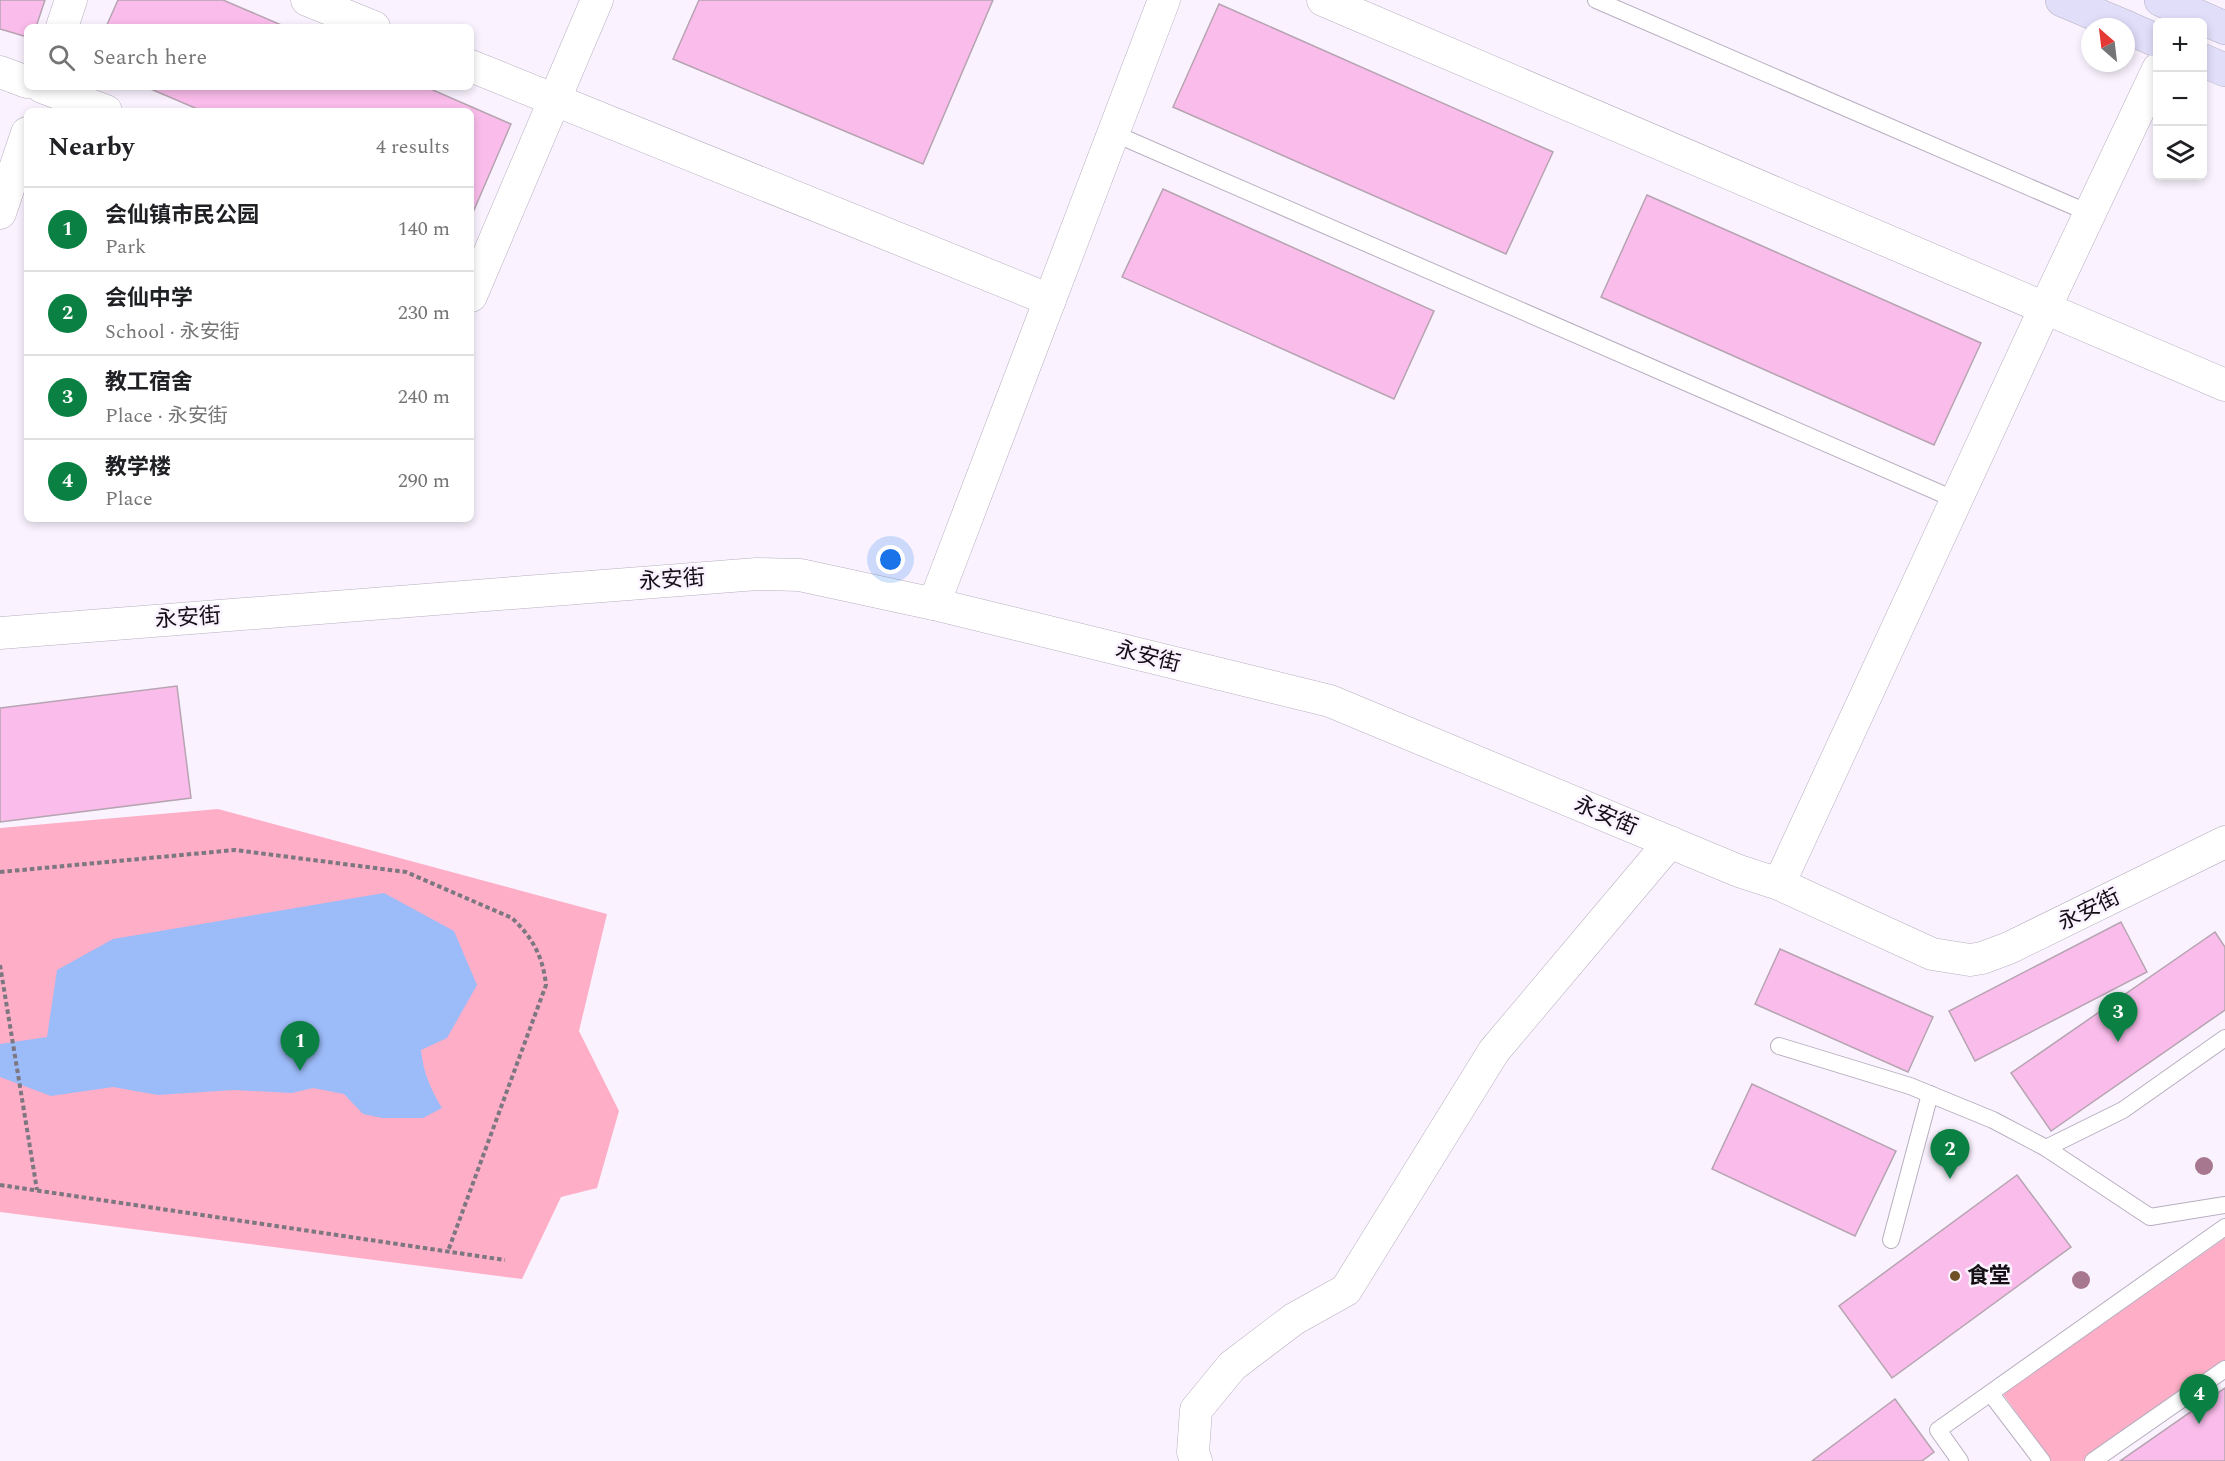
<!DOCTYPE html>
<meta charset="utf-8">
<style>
body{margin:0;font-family:Spectral,"Noto Sans SC",serif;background:#f2f2f2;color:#202124}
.controls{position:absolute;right:18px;top:18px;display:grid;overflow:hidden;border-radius:9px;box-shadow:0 3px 9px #0003}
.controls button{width:54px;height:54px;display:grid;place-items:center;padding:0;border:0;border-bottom:2px solid #e0e0e0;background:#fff;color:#202124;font:30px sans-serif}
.compass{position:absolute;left:2081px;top:18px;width:54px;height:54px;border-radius:50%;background:#fff;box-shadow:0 3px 9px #0003;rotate:332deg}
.you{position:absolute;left:891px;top:560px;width:21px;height:21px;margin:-15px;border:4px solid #fff;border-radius:50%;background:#1a73e8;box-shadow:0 0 0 9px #1a73e833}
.badge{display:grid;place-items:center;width:39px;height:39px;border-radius:50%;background:#0b8043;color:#fff;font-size:20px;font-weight:700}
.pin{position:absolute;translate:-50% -50px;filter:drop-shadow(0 2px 3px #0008)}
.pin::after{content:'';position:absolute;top:32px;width:21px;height:18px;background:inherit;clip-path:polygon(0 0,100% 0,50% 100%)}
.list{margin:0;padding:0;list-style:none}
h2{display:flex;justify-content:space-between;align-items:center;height:78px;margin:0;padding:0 24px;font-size:26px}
h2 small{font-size:20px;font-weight:400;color:#757577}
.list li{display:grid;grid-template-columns:39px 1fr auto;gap:18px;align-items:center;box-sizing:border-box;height:84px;padding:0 24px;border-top:2px solid #e0e0e0}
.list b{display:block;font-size:22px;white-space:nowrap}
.list p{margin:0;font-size:20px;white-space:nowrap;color:#757577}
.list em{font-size:20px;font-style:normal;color:#757577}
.icon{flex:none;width:33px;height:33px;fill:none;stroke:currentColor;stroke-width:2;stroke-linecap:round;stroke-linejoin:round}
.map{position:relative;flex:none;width:2225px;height:1461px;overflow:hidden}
.search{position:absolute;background:#fff;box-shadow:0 3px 9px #0003;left:24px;top:24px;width:450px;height:66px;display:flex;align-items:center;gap:15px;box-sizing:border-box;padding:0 21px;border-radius:9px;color:#757577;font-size:22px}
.panel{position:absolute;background:#fff;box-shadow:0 3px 9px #0003;left:24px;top:108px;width:450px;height:414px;border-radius:9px}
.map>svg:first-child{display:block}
.green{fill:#feaec6}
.water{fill:#9cbcf9}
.building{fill:#fabceb;stroke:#b6a4b1;stroke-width:1.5}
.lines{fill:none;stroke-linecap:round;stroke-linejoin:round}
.lane-casing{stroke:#b8aebf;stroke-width:18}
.street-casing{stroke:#b8aebf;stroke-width:33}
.secondary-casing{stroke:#b8aebf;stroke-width:34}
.path{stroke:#7c7780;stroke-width:4;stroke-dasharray:4.5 3;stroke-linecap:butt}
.lane{stroke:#fff;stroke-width:16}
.street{stroke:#fff;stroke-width:32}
.secondary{stroke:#e1defa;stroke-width:33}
.tree{fill:#a77790}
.poi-dot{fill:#705026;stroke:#faf3ff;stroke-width:2}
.labels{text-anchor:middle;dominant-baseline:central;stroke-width:5;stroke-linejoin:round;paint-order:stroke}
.street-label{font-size:22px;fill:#130f15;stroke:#faf3ff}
.poi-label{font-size:22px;font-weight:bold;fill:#130f15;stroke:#faf3ff;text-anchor:start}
</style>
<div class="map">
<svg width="2225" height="1461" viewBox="0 0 2225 1461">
<rect width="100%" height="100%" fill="#faf3ff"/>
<g class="green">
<path d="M218 809 607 914 579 1031 619 1111 597 1188 561 1197 522 1279 0 1212V828Z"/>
<path d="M2225 1238V1361L2083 1461H2051L2003 1394Z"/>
</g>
<path class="water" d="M384 893 454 931 477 985 447 1038 421 1050C423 1072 431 1090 442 1108L423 1118H382L363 1114 344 1094 313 1088 292 1093 234 1090 158 1095 113 1087 51 1096 0 1077V1044L47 1037 57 970 113 939Z"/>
<g class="building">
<path d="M0 0H45L36 27H27V37L0 29Z"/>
<path d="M118 0H223L286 27H106Z"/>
<path d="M699 0H993L923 164 673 59Z"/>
<path d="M1219 4 1553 152 1506 254 1173 107Z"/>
<path d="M146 87H426L511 124 471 217V111H202Z"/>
<path d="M1163 189 1434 311 1394 399 1122 277Z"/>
<path d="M1647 195 1981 343 1934 445 1601 297Z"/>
<path d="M177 686 191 798 0 822V708Z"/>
<path d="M2121 922 2147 972 1975 1061 1949 1011Z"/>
<path d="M2215 932 2225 947V1010L2051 1131 2011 1073Z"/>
<path d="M1780 949 1933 1017 1908 1072 1755 1004Z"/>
<path d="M1752 1084 1896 1151 1855 1236 1712 1169Z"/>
<path d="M2017 1175 2071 1247 1892 1378 1839 1306Z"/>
<path d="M2225 1388V1461H2120Z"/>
<path d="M1895 1399 1934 1452 1922 1461H1812Z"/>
</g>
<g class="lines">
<g class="lane-casing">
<g id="lane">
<path d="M1596 0 2089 213"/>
<path d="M1113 133 1956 500"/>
<path d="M1779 1046 1910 1086 1993 1120 2046 1148 2123 1110 2225 1038"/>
<path d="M2046 1148 2150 1217 2225 1205"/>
<path d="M1891 1240 1930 1094"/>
<path d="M1991 1394 2042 1461"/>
<path d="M1960 1461 1938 1430 2225 1227"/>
<path d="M2093 1461 2225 1369"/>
</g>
</g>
<g class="street-casing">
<g id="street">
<path d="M307 0 374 27"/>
<path d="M1323 0 2225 385"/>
<path d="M62 27 71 0"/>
<path d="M471 66 1050 300"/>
<path d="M0 72 27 82"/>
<path d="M42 87 106 111"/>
<path d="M0 213 27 133"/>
<path d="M471 296 597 0"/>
<path d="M934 604 1164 0"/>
<path d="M0 633 757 574 800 575 934 604 1330 701 1739 871 1779 884 1932 954 1970 960 1982 958 2009 948 2225 842"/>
<path d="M1779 884 2045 308 2158 69"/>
<path d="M1196 1461 1193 1452 1196 1410 1232 1366 1294 1319 1346 1290 1494 1051 1670 842"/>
</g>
</g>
<g class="secondary-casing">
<g id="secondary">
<path d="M2062 0 2126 27"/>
<path d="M2161 0 2225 28"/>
<path d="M2126 27 2158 41"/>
<path d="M2202 60 2225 70"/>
</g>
</g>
<g class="path">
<path d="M0 872 235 850 406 872 512 918C533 938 543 957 546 985L448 1251"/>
<path d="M0 965 37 1190"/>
<path d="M0 1185 505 1260"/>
</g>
<use href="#lane" class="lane"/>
<use href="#street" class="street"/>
<use href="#secondary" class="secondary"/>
</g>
<g class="tree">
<circle cx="2204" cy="1166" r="9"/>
<circle cx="2081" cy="1280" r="9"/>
</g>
<circle class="poi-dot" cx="1955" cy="1276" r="6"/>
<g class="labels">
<g class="street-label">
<text transform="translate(672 580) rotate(-4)">永安街</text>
<text transform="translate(188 618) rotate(-4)">永安街</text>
<text transform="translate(1148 657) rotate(14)">永安街</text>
<text transform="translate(1606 816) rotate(23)">永安街</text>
<text transform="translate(2089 910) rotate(-26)">永安街</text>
</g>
<g class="poi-label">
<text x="1967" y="1276">食堂</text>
</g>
</g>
</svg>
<div class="controls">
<button>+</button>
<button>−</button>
<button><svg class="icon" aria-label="layers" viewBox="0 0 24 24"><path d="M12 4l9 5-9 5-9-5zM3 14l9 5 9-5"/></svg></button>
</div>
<svg class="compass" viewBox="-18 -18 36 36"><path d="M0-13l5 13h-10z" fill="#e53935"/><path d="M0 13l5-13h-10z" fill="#757577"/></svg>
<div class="you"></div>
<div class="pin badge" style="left:300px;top:1071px">1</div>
<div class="pin badge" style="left:1950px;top:1179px">2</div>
<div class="pin badge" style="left:2118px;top:1042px">3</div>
<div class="pin badge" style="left:2199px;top:1424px">4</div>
<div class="search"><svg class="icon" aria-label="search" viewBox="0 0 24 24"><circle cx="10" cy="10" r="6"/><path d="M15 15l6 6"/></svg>Search here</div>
<section class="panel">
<h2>Nearby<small>4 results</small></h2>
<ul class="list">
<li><span class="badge">1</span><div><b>会仙镇市民公园</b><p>Park</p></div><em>140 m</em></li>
<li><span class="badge">2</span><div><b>会仙中学</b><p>School · 永安街</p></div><em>230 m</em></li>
<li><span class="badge">3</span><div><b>教工宿舍</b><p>Place · 永安街</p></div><em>240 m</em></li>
<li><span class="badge">4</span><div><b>教学楼</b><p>Place</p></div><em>290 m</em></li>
</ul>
</section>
</div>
